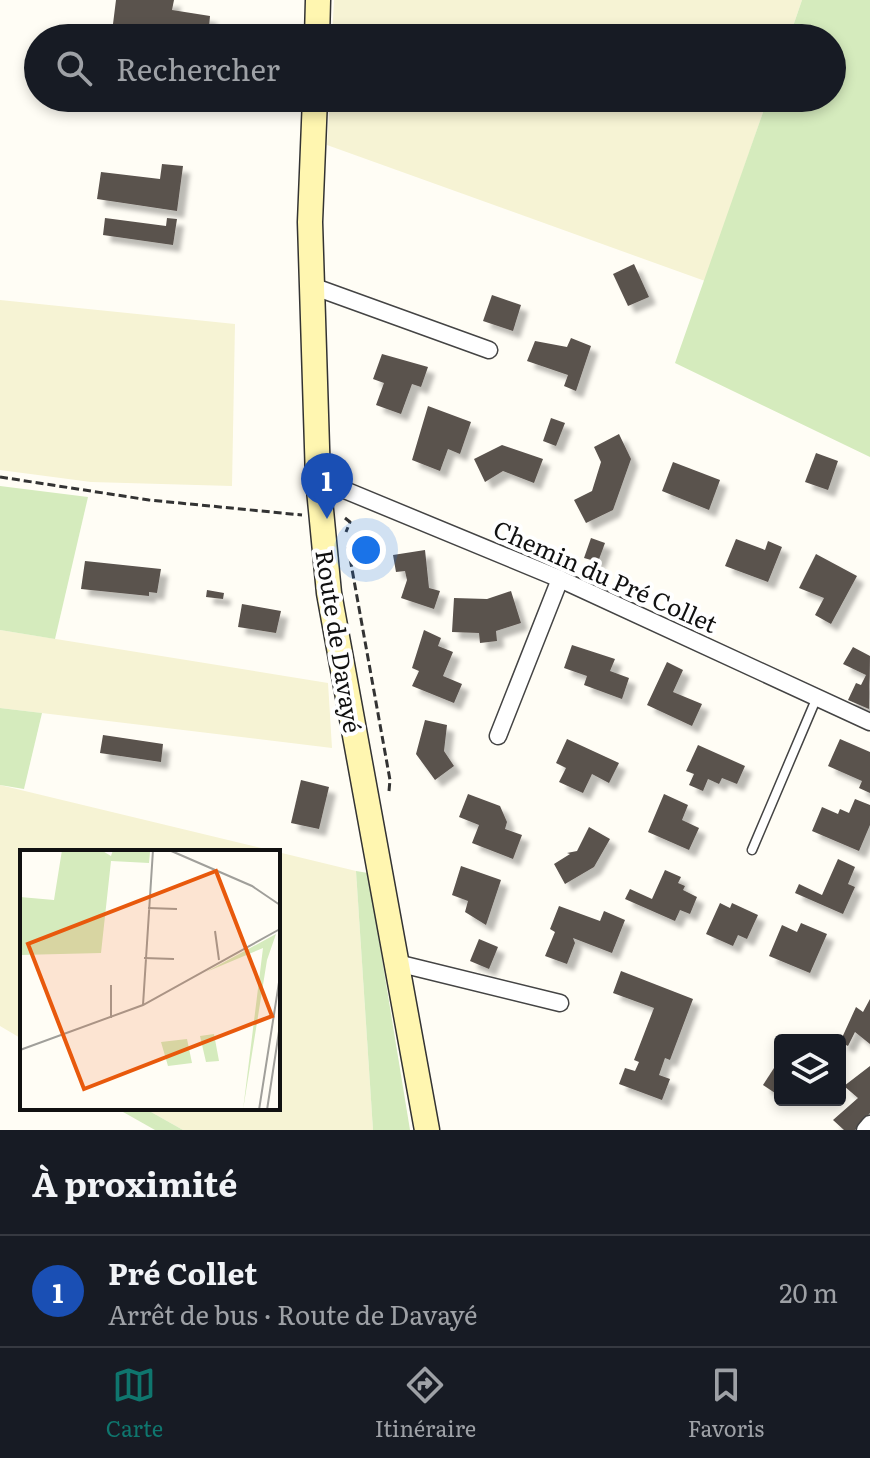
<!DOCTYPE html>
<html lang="fr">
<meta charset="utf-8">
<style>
body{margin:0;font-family:Literata,serif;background:#20242c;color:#f1f3f6}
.controls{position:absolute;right:24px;bottom:24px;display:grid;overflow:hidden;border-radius:8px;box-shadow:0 4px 12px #0003}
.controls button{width:72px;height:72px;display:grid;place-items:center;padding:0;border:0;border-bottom:2px solid #363941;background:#171b24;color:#f1f3f6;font:40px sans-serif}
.you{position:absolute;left:366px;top:550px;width:28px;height:28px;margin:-20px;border:6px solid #fff;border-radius:50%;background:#1a73e8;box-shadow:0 0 0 12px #1a73e833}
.badge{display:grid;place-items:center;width:52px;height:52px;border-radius:50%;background:#0f766e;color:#fff;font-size:26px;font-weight:700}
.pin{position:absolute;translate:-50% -66px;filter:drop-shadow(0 2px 4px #0008)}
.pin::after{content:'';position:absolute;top:42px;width:28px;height:24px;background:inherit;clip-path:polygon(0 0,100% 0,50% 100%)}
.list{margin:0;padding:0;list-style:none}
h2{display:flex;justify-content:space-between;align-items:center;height:104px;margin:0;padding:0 32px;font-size:34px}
h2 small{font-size:26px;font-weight:400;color:#9ea1a6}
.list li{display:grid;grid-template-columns:52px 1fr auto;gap:24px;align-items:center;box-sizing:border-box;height:112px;padding:0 32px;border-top:2px solid #363941}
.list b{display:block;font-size:30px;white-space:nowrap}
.list p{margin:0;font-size:26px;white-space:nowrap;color:#9ea1a6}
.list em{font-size:26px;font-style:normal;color:#9ea1a6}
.icon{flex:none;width:44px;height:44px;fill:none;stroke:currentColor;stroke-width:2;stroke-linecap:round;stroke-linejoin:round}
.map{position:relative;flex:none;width:870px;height:1130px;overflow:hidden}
.search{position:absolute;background:#171b24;box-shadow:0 4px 12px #0003;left:24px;right:24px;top:24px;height:88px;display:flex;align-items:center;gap:20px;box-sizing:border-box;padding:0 28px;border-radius:44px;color:#9ea1a6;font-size:30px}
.sheet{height:216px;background:#171b24}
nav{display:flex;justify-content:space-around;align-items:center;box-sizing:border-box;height:112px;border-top:2px solid #363941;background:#171b24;font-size:22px;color:#9ea1a6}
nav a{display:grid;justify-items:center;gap:4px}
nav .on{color:#0f766e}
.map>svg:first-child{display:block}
.farmland{fill:#f6f3d4}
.green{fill:#d5ebbd}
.building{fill:#5a524d;filter:url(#shadow)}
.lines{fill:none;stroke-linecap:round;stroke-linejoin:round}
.lane-casing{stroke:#444;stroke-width:11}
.street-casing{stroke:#444;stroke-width:19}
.secondary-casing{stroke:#333;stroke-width:27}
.path{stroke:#333;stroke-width:3;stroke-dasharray:8 4;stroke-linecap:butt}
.lane{stroke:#fff;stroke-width:8}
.street{stroke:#fff;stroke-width:16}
.secondary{stroke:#fff6b0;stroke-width:24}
.labels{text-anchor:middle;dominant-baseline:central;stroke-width:8;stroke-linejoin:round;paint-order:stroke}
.street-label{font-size:24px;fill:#111;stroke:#fff}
.inset-road{fill:none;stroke:#a09f9a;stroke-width:2}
.view{fill:#e8590c;fill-opacity:0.15;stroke:#e8590c;stroke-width:4}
.inset-edge{fill:none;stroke:#111;stroke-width:4}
</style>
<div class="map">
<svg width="870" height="1130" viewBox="0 0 870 1130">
<defs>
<filter id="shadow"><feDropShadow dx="7" dy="7" stdDeviation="2" flood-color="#0004"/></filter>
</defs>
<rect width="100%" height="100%" fill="#fffdf5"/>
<g class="farmland">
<path d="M334 0H802L789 38H332Z"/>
<path d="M330 98H768L705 281 327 145Z"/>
<path d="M0 300 235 324 232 486 91 482 0 470Z"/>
<path d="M0 630 328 683 332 748 0 708Z"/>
<path d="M0 785 356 871 373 1130H183L144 1108H278V852H22V1039L0 1026Z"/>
</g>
<g class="green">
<path d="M802 0H870V457L675 363 768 98H832V38H789Z"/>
<path d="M0 486 88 497 55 639 0 630Z"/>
<path d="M0 708 42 713 24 789 0 785Z"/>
<path d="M356 871 368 873 410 1130H373Z"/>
<path d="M116 1108H144L183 1130H155Z"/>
</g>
<g class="building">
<path d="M116 0H174L172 10 210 16 208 38 113 24Z"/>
<path d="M162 164 183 166 177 211 97 199 101 172 160 179Z"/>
<path d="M105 218 166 226 167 218 177 219 173 245 103 235Z"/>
<path d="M634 264 649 297 628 306 613 274Z"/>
<path d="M492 295 521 305 513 331 483 321Z"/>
<path d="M571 338 591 346 576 391 564 386 568 375 527 361 535 341 567 347Z"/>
<path d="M382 354 428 367 421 387 412 384 401 414 376 405 384 383 373 379Z"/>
<path d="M428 406 471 422 460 454 448 449 440 471 412 460Z"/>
<path d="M551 418 565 423 556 446 543 441Z"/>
<path d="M619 434 631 459 613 510 586 523 574 500 592 491 601 462 594 447Z"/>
<path d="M502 445 543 459 534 483 503 471 485 482 474 459Z"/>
<path d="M816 453 838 461 828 490 805 482Z"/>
<path d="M673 462 720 480 709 510 662 491Z"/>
<path d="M591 538 605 543 598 562 584 558Z"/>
<path d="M736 539 765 550 768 541 782 547 768 582 725 566Z"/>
<path d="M425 550 429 588 440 591 434 609 401 598 407 580 405 571 396 572 393 555Z"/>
<path d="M816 554 857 576 831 624 815 615 824 598 799 588Z"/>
<path d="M85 561 161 569 157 593 149 592V596L81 589Z"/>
<path d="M207 590 224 593 223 599 206 597Z"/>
<path d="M511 591 521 623 496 631 497 641 480 643 479 633 452 632 454 598 487 599Z"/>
<path d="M242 604 281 611 276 633 238 627Z"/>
<path d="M424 630 441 638 438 646 453 652 443 676 462 684 454 703 412 686 419 671 412 668Z"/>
<path d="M572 645 615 659 610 671 629 678 622 699 584 685 587 676 564 668Z"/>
<path d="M853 647 870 656 869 709 848 700 856 683 861 685 866 675 843 664Z"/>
<path d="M667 662 683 670 673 692 702 704 692 726 647 705Z"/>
<path d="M425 720 447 725 444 751 454 766 435 780 416 754Z"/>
<path d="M103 735 163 744 161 762 100 753Z"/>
<path d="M567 739 619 763 609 783 592 774 583 793 559 782 566 768 556 763Z"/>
<path d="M840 739 870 752V793L859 788 862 781 828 766Z"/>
<path d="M698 745 745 766 737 784 722 778 719 784 708 779 703 791 689 785 694 774 686 771Z"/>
<path d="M301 780 329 787 319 829 291 823Z"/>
<path d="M468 794 500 806 507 822 505 829 522 835 513 859 472 843 479 825 459 817Z"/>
<path d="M664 794 688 805 682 820 699 828 689 850 648 832Z"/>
<path d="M855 799 870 805V825L859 851 812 831 822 807 838 814 840 809 849 813Z"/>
<path d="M589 827 610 839 594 867 565 884 554 864 570 854 567 853 577 851Z"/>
<path d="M838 859 855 867 848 884 855 887 843 914 795 893 799 884 822 895Z"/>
<path d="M461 866 501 880 486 925 465 912 468 901 452 895Z"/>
<path d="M665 870 681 877 678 883 685 886 683 890 697 897 690 914 680 910 675 921 625 899 630 889 652 899Z"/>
<path d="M720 903 730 908 732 903 758 915 747 939 738 935 733 946 706 934Z"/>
<path d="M559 906 600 921 604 911 625 920 612 953 573 938 575 943 567 964 545 956 555 932 550 929Z"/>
<path d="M801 923 827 934 810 973 769 956 782 925 797 932Z"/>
<path d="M479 939 498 947 489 969 470 961Z"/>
<path d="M621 971 693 999 670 1060 665 1058 659 1075 670 1079 662 1100 619 1084 625 1068 635 1071 639 1062 634 1060 654 1008 613 993Z"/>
<path d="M870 999V1044L855 1032 848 1046 840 1042 856 1007 863 1012Z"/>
<path d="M870 1066V1113L855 1130H844L833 1120 858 1098 844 1086Z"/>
<path d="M774 1068 780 1072V1084L775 1093 763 1085Z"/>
</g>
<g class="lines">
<g class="lane-casing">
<path id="lane" d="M752 850 817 697"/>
</g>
<g class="street-casing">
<g id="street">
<path d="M312 286 489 350"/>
<path d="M318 479 560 579 870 722"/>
<path d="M498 736 560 579"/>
<path d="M397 963 560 1003"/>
<path d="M865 1130 870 1124"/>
</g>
</g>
<g class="secondary-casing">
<g id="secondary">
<path d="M317 38 318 0"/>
<path d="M315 98 310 222 318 479 329 593 427 1130"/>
</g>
</g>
<g class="path">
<path d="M0 477 149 500 302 515"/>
<path d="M345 518 350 522 346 532"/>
<path d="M348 547 390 780 389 791"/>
</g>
<use href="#lane" class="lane"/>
<use href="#street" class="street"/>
<use href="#secondary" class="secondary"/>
</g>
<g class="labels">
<g class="street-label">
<text transform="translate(606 575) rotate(24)">Chemin du Pré Collet</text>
<text transform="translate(340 641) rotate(81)">Route de Davayé</text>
</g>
</g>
<g transform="translate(20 850)">
<rect width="260" height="260" fill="#fffdf5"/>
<path d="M42 0H81L91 6 93 0 130 2 129 13 91 11 81 103 0 105V47L34 50ZM256 84 247 110 223 260 243 98 186 122ZM194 184 199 211 186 212 180 186ZM167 189 172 213 148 216 141 192Z" fill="#d5ebbd"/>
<path class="inset-road" d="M149 0 232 36 260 55M128 58 157 59M195 81 199 110M124 108 154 109M91 135V168M123 155 133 0M0 200 123 155 260 79M239 260 260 126M247 260 260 175"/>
<path class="view" d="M196 21 252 166 64 239 8 94Z"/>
<rect width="260" height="260" class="inset-edge"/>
</g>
</svg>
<div class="controls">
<button><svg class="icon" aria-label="layers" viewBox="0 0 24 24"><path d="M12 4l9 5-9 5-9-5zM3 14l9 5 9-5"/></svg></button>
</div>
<div class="you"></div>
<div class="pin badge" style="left:327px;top:519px;background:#1a4fb4">1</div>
<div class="search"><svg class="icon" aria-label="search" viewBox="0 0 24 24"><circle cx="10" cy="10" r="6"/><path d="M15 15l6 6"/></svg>Rechercher</div>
</div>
<section class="sheet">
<h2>À proximité<small></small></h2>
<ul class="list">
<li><span class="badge" style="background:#1a4fb4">1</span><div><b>Pré Collet</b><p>Arrêt de bus · Route de Davayé</p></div><em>20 m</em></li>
</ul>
</section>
<nav>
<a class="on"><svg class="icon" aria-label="map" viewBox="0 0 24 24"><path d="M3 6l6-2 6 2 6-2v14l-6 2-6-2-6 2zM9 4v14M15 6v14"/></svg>Carte</a>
<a><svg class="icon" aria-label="directions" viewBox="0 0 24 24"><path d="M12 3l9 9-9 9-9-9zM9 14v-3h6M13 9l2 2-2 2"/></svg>Itinéraire</a>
<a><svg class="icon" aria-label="saved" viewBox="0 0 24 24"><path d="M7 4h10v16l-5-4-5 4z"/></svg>Favoris</a>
</nav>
